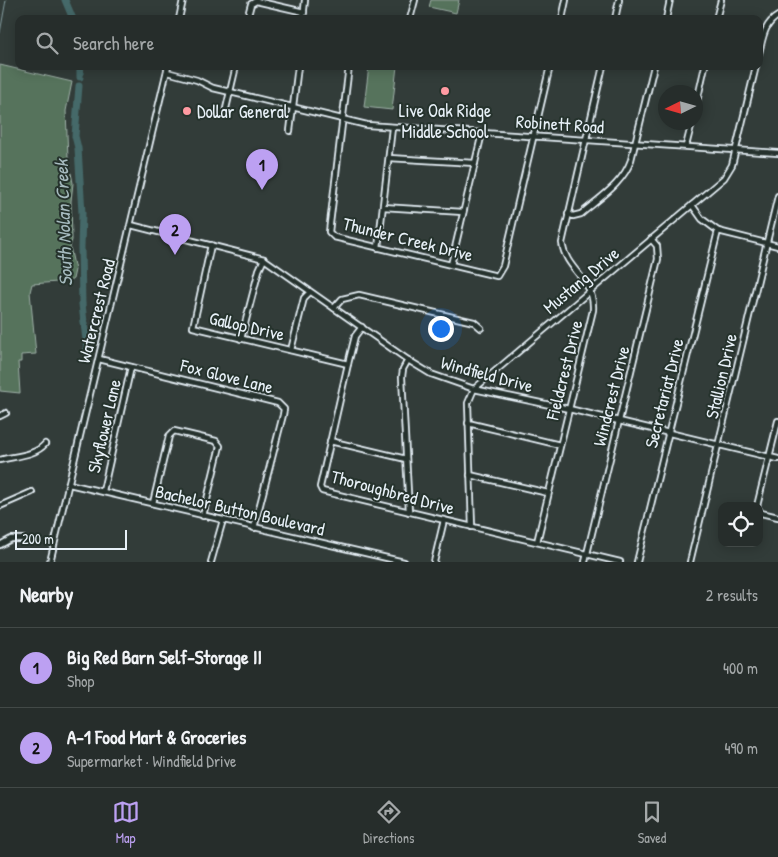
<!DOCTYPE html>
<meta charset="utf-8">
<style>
body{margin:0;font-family:"Patrick Hand",sans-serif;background:#323937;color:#f1f3f6}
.controls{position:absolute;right:15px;bottom:15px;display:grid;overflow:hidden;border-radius:10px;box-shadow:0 2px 12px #0003}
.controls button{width:45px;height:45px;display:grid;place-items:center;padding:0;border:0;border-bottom:1px solid #424947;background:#262d2b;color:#f1f3f6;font:25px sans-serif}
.compass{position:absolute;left:658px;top:85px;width:45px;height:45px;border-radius:50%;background:#262d2b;box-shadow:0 2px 12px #0003;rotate:265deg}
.scale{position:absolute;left:15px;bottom:12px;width:112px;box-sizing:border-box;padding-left:5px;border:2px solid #e8f1f8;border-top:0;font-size:14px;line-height:18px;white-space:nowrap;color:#e8f1f8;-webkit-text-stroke:4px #26332d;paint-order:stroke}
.you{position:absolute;left:440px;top:328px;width:18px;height:18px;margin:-12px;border:4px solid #fff;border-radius:50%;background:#1a73e8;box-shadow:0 0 0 8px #1a73e833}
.badge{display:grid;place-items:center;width:32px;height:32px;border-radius:50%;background:#bca0f2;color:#111;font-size:16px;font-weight:700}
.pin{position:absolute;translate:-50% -41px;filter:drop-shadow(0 1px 2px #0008)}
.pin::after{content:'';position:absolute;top:26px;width:18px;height:15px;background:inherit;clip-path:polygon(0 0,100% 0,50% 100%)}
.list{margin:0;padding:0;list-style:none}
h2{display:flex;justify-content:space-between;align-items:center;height:65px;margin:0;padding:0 20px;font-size:21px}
h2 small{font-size:16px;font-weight:400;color:#a4a8a9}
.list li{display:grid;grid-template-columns:32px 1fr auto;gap:15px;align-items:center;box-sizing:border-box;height:80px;padding:0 20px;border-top:1px solid #424947}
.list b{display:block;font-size:19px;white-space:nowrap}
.list p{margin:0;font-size:16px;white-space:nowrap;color:#a4a8a9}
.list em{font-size:16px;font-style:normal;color:#a4a8a9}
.icon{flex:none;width:28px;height:28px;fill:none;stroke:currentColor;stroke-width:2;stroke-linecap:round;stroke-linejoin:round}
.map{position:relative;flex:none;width:778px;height:562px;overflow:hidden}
.search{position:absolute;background:#262d2b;box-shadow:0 2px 12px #0003;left:15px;right:15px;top:15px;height:55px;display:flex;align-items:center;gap:12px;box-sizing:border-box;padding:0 18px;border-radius:10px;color:#a4a8a9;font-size:19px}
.sheet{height:225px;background:#262d2b}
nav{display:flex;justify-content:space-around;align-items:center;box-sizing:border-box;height:70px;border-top:1px solid #424947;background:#262d2b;font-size:14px;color:#a4a8a9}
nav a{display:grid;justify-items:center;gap:2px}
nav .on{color:#bca0f2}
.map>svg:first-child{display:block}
.green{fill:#57735b;stroke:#a0b2aa}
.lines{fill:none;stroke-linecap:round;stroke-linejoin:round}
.stream{stroke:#869fa2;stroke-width:1}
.river{stroke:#446969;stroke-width:7}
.minor-casing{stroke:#e8f1f8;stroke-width:8}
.minor{stroke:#26332d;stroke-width:4.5}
.poi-dot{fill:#ff9aa2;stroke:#26332d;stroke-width:2}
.labels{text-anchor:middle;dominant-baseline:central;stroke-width:4;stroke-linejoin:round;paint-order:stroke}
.poi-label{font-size:18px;fill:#e8f1f8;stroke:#26332d}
.street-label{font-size:18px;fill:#e8f1f8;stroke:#26332d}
.water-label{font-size:19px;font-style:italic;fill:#a6bbbf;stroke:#26332d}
</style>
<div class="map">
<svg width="778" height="562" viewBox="0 0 778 562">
<rect width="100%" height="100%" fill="#323c39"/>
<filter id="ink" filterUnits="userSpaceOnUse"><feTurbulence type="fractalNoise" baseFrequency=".02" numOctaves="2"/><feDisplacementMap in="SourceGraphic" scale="10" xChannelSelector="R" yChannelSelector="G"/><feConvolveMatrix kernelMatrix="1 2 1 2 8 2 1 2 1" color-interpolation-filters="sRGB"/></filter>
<g filter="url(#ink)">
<g class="green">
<path d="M431 0H459L456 13 429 7Z"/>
<path d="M0 65 72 82 66 111 68 158 73 183 71 201 72 240 70 247 75 270 73 279 70 281 32 284 30 292 36 354 21 355V362H18L20 393 0 391Z"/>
<path d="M369 66H397L392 110 364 107Z"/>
</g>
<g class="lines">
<path class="stream" d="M0 33 6 0"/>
<g class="river">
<path d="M65 0 73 19"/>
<path d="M80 77V66"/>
<path d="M79 86 75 136 78 148 82 213 81 247 82 304 88 359"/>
</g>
<g class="minor-casing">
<g id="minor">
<path d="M179 19 183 0"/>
<path d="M247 19 251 4 256 1 304 12"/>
<path d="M303 19 305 0"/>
<path d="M410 19 415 0"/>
<path d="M562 19 566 0"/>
<path d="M615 19 619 0"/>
<path d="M666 19 670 0"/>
<path d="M716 19 721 0"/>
<path d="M759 53C763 38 764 24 778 16"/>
<path d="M349 66 329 232 334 237 497 276 503 266 550 66"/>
<path d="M167 72 197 80 213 88 230 92 367 125 778 153"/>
<path d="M696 106 705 66"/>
<path d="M225 113 236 66"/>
<path d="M290 131 298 66"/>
<path d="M686 146 692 122"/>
<path d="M389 158 475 163"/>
<path d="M692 205 702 219 718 231 778 246"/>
<path d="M383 207 463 212"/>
<path d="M568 214 573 216 581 214C599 198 623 184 631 160L654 66"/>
<path d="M131 225 264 259 408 360 431 374 474 389 569 409 778 459"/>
<path d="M211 245 193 327 348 364"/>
<path d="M378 248 392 128"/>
<path d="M451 265 482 133"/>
<path d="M334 308 342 299 359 295 474 322 481 328"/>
<path d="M362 327 355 336 348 364 320 487 322 491 620 562"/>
<path d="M241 339 259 270 264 259"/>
<path d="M291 350 304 298 310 292"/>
<path d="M99 359 278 403 284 409 283 415 254 528"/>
<path d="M408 360 403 369 402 377 409 512"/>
<path d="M0 416 6 413"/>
<path d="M468 423 560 445"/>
<path d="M330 441 406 459"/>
<path d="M0 460C14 456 35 456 45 444"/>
<path d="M470 475 548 493"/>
<path d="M69 484 404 562"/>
<path d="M103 491 131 367"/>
<path d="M153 503 169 436 174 431 216 441 220 446 203 516"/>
<path d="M0 506 32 492"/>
<path d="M757 506 778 421"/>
<path d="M759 510 761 513 778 517"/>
<path d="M472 527 468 403 474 389 724 178 732 165 756 66"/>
<path d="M537 542 593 310C595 279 566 271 562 243L603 66"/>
<path d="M0 545 11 539H23"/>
<path d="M50 562 168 66"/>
<path d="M211 562 223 520"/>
<path d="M434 562 444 520"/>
<path d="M585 562 658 259 657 246 651 239"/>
<path d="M637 562 718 231"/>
<path d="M690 562 778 196"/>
</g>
</g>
<use href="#minor" class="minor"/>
</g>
</g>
<g class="poi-dot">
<circle cx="445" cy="91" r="5"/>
<circle cx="187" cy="111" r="5"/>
</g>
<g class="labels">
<g class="poi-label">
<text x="445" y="110">Live Oak Ridge<tspan x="445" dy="21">Middle School</tspan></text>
<text x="197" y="111" text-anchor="start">Dollar General</text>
</g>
<g class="street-label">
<text transform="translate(560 124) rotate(4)">Robinett Road</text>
<text transform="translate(408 239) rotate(14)">Thunder Creek Drive</text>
<text transform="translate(581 280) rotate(-40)">Mustang Drive</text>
<text transform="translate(96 311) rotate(-76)">Watercrest Road</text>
<text transform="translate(247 326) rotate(13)">Gallop Drive</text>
<text transform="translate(564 370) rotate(-76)">Fieldcrest Drive</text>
<text transform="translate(487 374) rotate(15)">Windfield Drive</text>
<text transform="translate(227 376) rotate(14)">Fox Glove Lane</text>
<text transform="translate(721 376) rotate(-77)">Stallion Drive</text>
<text transform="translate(664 393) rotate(-76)">Secretariat Drive</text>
<text transform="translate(611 396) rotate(-76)">Windcrest Drive</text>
<text transform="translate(104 426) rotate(-77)">Skyflower Lane</text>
<text transform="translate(393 492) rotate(15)">Thoroughbred Drive</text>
<text transform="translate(240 510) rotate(13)">Bachelor Button Boulevard</text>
</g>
<g class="water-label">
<text transform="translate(63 223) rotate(-92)">South Nolan Creek</text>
</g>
</g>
</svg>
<div class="controls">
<button><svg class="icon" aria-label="locate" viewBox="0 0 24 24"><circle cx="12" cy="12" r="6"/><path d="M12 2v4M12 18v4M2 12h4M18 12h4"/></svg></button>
</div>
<svg class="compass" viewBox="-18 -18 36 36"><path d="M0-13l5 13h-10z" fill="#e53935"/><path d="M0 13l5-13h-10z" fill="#a4a8a9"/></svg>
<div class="scale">200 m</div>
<div class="you"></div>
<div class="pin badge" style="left:262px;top:190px">1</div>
<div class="pin badge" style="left:175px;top:255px">2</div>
<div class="search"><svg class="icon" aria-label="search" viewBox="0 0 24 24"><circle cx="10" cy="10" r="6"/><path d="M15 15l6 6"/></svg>Search here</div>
</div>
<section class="sheet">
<h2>Nearby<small>2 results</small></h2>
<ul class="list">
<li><span class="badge">1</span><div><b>Big Red Barn Self-Storage II</b><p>Shop</p></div><em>400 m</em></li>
<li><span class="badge">2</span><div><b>A-1 Food Mart &amp; Groceries</b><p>Supermarket · Windfield Drive</p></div><em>490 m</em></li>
</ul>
</section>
<nav>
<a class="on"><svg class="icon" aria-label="map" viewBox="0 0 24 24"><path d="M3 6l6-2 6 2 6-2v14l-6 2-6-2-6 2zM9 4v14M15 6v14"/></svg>Map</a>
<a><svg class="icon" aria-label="directions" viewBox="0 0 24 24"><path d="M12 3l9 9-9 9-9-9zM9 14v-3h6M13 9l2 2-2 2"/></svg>Directions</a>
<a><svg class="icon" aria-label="saved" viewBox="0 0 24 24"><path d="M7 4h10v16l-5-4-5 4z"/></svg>Saved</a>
</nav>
